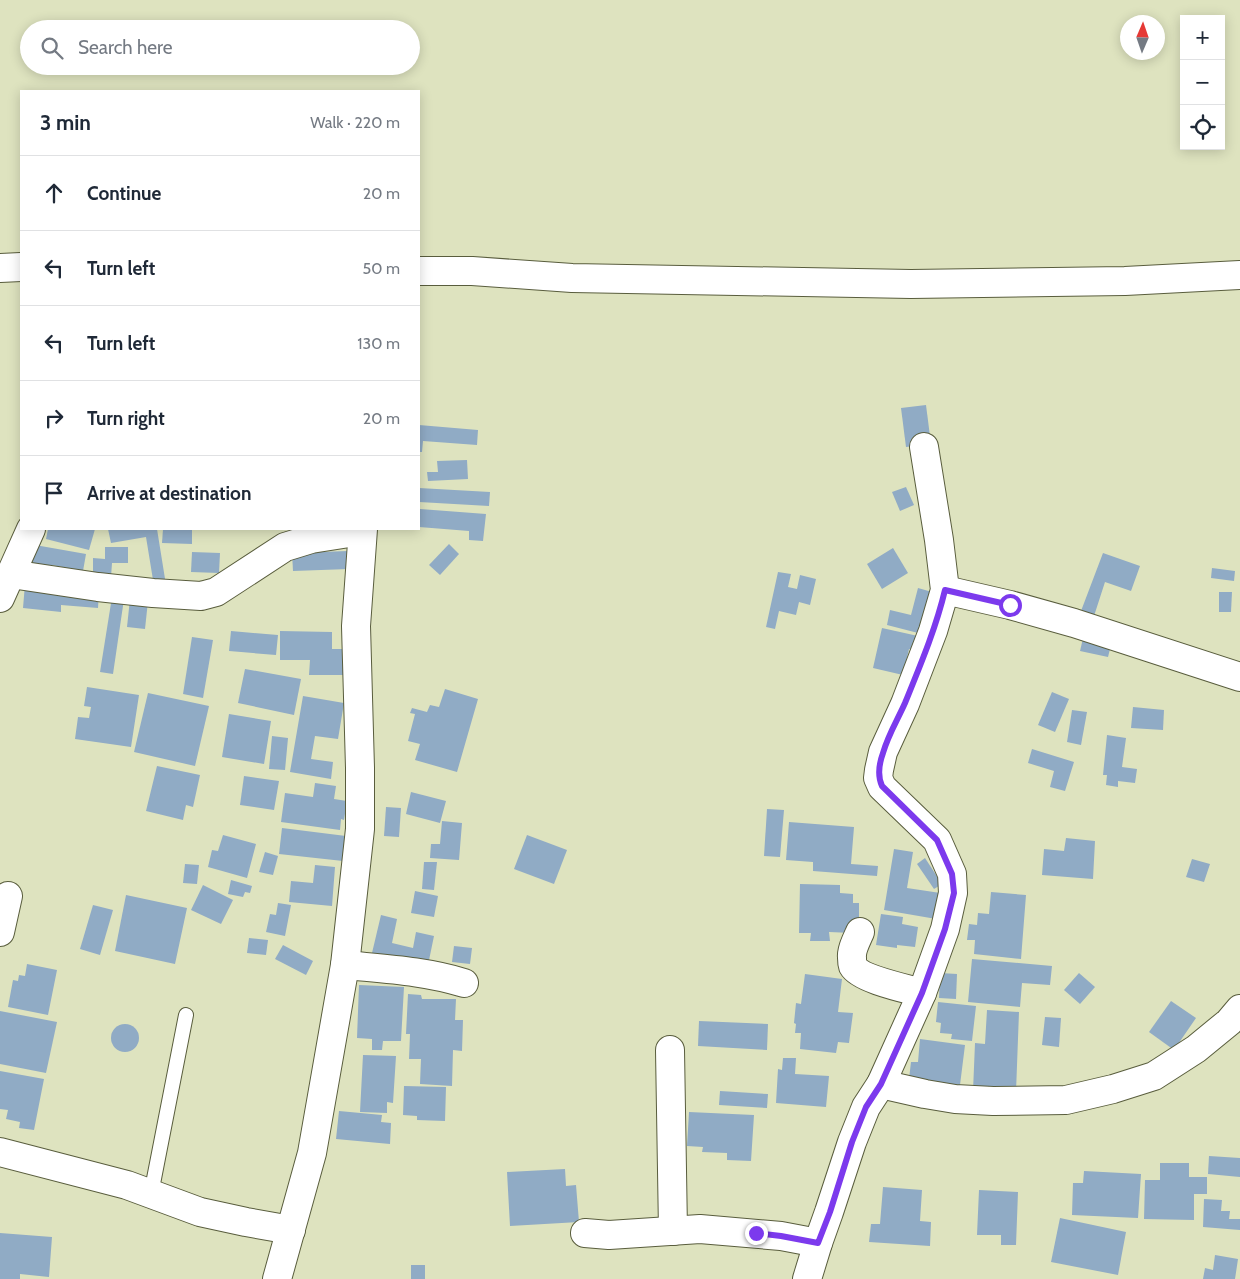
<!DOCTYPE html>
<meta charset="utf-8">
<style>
body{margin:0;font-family:Cabin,sans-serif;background:#f6f6f7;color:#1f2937}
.controls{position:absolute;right:15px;top:15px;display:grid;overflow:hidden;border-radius:0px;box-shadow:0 2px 12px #0003}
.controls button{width:45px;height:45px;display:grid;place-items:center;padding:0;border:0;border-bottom:1px solid #e0e1e3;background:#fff;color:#1f2937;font:25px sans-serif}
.compass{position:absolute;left:1120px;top:15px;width:45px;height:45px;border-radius:50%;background:#fff;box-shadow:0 2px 12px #0003;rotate:2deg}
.stop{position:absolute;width:15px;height:15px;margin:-11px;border:4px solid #7c3aed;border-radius:50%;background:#fff}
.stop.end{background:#7c3aed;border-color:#fff;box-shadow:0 1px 5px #0008}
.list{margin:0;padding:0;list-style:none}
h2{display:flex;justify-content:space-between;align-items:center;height:65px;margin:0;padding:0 20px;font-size:21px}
h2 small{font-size:16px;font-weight:400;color:#747a83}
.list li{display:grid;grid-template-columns:32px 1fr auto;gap:15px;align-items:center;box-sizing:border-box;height:75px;padding:0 20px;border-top:1px solid #e0e1e3}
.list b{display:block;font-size:19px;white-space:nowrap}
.list em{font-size:16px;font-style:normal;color:#747a83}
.icon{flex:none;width:28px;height:28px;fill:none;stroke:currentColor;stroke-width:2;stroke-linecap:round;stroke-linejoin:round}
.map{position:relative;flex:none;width:1240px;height:1279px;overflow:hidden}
.search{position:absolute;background:#fff;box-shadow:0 2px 12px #0003;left:20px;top:20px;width:400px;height:55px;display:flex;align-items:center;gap:12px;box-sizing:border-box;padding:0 18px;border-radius:28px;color:#747a83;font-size:19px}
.panel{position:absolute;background:#fff;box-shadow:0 2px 12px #0003;left:20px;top:90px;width:400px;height:440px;border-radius:0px}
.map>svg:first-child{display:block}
.building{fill:#90abc5}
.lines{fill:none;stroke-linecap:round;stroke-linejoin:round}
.service-casing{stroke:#595d3d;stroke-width:16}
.minor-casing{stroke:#595d3d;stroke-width:30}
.service{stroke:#fff;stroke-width:14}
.minor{stroke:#fff;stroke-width:28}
.route{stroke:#7c3aed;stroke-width:6}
</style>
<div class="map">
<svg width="1240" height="1279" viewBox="0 0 1240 1279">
<rect width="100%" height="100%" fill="#dee3bf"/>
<g class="building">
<path d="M926 405 931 444 906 447 901 408Z"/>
<path d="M419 425 478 430 477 445 423 441 422 452H419Z"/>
<path d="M467 460 468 479 428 481 427 472H438L437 461Z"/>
<path d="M906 487 914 505 900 511 892 492Z"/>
<path d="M419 488 490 492 489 506 419 502Z"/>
<path d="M420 509 486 514 483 541 469 540V531L419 527Z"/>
<path d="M48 529H95L89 550 46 539Z"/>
<path d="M108 529H157L166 585 154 586 146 537 111 543Z"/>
<path d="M163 529H192V544L162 543Z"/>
<path d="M449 544 459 554 440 575 429 565Z"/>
<path d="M35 545 86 554 83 571 52 565 51 572 31 568Z"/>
<path d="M105 547H128V563H112L111 577H93V558L105 559Z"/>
<path d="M893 548 908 573 882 589 867 564Z"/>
<path d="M348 551 349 569 293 571 292 553Z"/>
<path d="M192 552 220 553 219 573 191 572Z"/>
<path d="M1103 553 1140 566 1131 591 1105 582 1094 616 1081 611Z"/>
<path d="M1212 568 1235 571 1234 581 1211 578Z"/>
<path d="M778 572 791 574 788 587 797 589 800 575 816 579 810 605 799 602 796 615 779 611 775 629 766 627Z"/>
<path d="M25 584 99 591 98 608 61 605V612L23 608Z"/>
<path d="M918 588 932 592 922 634 887 625 890 610 911 615Z"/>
<path d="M1219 592H1232L1231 612H1219Z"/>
<path d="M112 597 124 599 113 674 100 672Z"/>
<path d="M130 599 148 601 145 629 127 627Z"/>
<path d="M882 628 918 636 915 650 909 649 903 675 873 668Z"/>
<path d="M231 631 278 635 276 655 229 651Z"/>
<path d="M280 631 332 632V649H343V675H309L310 660H280Z"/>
<path d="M1084 634 1112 641 1108 657 1080 651Z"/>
<path d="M192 637 213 640 203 698 183 694Z"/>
<path d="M245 669 301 679 294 715 238 703Z"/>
<path d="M87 687 139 695 131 747 75 739 78 717 89 718 91 707 84 706Z"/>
<path d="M445 689 478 699 457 772 415 760 420 744 408 741 415 714 410 713 412 708 427 712 430 705 439 707Z"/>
<path d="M1052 692 1069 699 1055 732 1038 725Z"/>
<path d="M148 693 209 706 195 766 134 752Z"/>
<path d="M303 696 344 703 338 739 315 736 311 759 333 762 331 779 290 772Z"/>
<path d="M1133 707 1164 710 1163 730 1131 728Z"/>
<path d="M1072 710 1087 712 1081 745 1067 742Z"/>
<path d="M229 714 271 721 264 764 222 757Z"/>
<path d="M1107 735 1126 738 1122 767 1137 769 1135 783 1118 781V787L1106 785 1107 775H1103Z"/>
<path d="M272 736 288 738 285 770 269 769Z"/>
<path d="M1032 749 1074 762 1065 791 1050 787 1054 771 1028 763Z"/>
<path d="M157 766 200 775 193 807 186 805 183 820 146 811Z"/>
<path d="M244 776 279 781 274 810 240 805Z"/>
<path d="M315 783 336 786 334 799 347 801 344 820 341 819 340 830 281 822 285 793 313 797Z"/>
<path d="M411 792 446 801 440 823 406 814Z"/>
<path d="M386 807 401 808 399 837 384 836Z"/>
<path d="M767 809 784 810 780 857 764 856Z"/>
<path d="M442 821 462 823 459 860 430 858 431 844H440Z"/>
<path d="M789 822 854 827 851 864 878 866 877 876 813 871V862L786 860Z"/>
<path d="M282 828 346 836 343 861 279 854Z"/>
<path d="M223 835 256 844 247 878 208 867 212 850 218 851Z"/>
<path d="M527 835 567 850 554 884 514 869Z"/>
<path d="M1066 838 1095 841 1093 879 1042 875 1044 849 1064 851Z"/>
<path d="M894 849 913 852 907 888 947 894 942 920 884 910Z"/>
<path d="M265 852 278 856 273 875 259 872Z"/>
<path d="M925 858 942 884 934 889 917 864Z"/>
<path d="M1192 859 1210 864 1204 882 1186 877Z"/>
<path d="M424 862H437L434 890 422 889Z"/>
<path d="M185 864 199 865 197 884 183 883Z"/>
<path d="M315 865 335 867 332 906 289 902 291 881 313 883Z"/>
<path d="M231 880 252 886 250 893 245 892 243 897 228 894Z"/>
<path d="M800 884 840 885V893L853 894V903H859V921L852 920V933L829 932 830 941H810L811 933H799Z"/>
<path d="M203 885 233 900 221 924 191 910Z"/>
<path d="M415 891 438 896 434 917 411 913Z"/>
<path d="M991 892 1026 895 1021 959 974 954 975 940H967L969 924 977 925 978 913 989 914Z"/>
<path d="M126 895 187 908 175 964 115 951Z"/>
<path d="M278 903 291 905 285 936 266 932 270 914 276 915Z"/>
<path d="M93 905 113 910 100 955 80 949Z"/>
<path d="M881 914 903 917 902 924 918 927 915 947 897 945V948L876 945Z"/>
<path d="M381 915 397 919 392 943 413 948 416 932 434 936 428 965 372 953Z"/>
<path d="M249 938 268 940 266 955 247 953Z"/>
<path d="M283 945 313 961 306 975 275 959Z"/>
<path d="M454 946 472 948 470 964 452 962Z"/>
<path d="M972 959 1052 966 1050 985 1022 983 1020 1007 968 1002Z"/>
<path d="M27 964 57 970 48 1015 8 1007 13 980 18 981 19 975 25 976Z"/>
<path d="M940 973 957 974 956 999 939 998Z"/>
<path d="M1079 973 1095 987 1080 1004 1064 990Z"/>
<path d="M805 974 842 979 838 1012 853 1013 849 1043 838 1042 836 1053 800 1049 801 1033H795L796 1024 794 1023 796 1003 801 1004Z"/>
<path d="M359 985 404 987 401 1041H383L382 1050H372V1039L357 1038Z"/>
<path d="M408 994 421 995 422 999H456L455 1020H463L462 1051 453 1050 452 1086 420 1084 421 1059H409L410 1034H406Z"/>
<path d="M1171 1001 1196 1018 1174 1050 1149 1032Z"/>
<path d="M938 1002 976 1006 972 1041 951 1039 952 1034 940 1033 941 1023 936 1022Z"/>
<path d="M987 1010 1019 1012 1016 1092 973 1091 975 1043 985 1044Z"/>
<path d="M0 1011 57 1022 46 1073 0 1064Z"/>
<path d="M1045 1017 1061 1018 1059 1047 1042 1045Z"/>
<path d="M699 1021 768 1024 767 1050 698 1046Z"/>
<circle cx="125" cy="1038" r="14"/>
<path d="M920 1039 965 1045 960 1085 909 1079 911 1062H918Z"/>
<path d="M363 1055 396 1056 393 1103 387 1102V1113L360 1112Z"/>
<path d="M783 1058H796L795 1074 829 1076 826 1107 776 1103 778 1069 782 1070Z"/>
<path d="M0 1071 44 1079 34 1130 19 1128 20 1122 6 1119 8 1110 0 1109Z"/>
<path d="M404 1086 446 1087 445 1121 417 1120V1116L403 1115Z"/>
<path d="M720 1091 768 1094 767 1108 719 1105Z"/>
<path d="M339 1111 382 1115 381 1122 391 1123 390 1144 336 1139Z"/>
<path d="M689 1112 754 1115 751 1161 727 1160V1153L702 1152 703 1147 687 1146Z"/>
<path d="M1209 1156 1240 1158V1177L1208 1174Z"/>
<path d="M1160 1163H1189V1177H1207V1194H1194V1220L1144 1219 1145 1180H1160Z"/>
<path d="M565 1169 566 1186 576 1185 579 1222 510 1226 507 1172Z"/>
<path d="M1084 1171 1141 1174 1138 1218 1072 1215 1073 1183H1083Z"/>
<path d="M883 1187 922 1190 920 1221 931 1222 930 1246 869 1242 871 1224H880Z"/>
<path d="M979 1190 1018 1192 1016 1245H1001V1235H977Z"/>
<path d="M1204 1199 1222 1200 1221 1211H1230L1229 1219H1240V1230L1203 1227Z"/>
<path d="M1060 1218 1126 1232 1118 1275 1051 1262Z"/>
<path d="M0 1233 52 1237 49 1277 20 1274V1279H0Z"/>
<path d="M1215 1255 1238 1259 1235 1279H1203L1205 1268 1213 1270Z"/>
<rect x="411" y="1265" width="14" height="14"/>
</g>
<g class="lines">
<g class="service-casing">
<path id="service" d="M151 1194 186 1015"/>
</g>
<g class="minor-casing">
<g id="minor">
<path d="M0 268 21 267"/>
<path d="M419 271H472L572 278 911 284 1125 281 1240 275"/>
<path d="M11 574 98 587 153 593 201 596 216 592 285 547 311 539 362 531"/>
<path d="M945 590 1010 605 1074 623 1240 677"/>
<path d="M0 598 31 529"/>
<path d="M0 932 8 896"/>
<path d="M860 932C857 939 851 950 852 958 852 961 852 963 853 966 860 979 908 989 922 993"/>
<path d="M345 965C385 969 426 971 464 983"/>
<path d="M670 1050 673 1231"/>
<path d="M881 1084 925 1094 955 1099 993 1101 1066 1100 1113 1089 1154 1076 1196 1049 1229 1022 1240 1009"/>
<path d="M0 1152 127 1185 200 1212 246 1222 291 1230"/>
<path d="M585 1233 609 1235 700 1229 781 1236 818 1243"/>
<path d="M277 1279 312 1153 345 965 360 829V768L356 626 363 529"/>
<path d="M807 1279 818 1243 829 1212 852 1142 866 1107 881 1084 922 993 945 929 953 893 952 874 937 840 882 787 878 778 879 770 883 752 905 704 933 631 945 590 939 540 924 447"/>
</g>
</g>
<use href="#service" class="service"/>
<use href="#minor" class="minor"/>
</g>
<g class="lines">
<path class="route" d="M756 1233 781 1236 818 1243 830 1212 852 1142 866 1107 881 1084 922 993 945 929 954 893 952 874 937 840 882 786C877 775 879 764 883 753 888 735 898 719 905 703 920 666 936 628 945 590L1010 605"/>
</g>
</svg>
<div class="controls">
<button>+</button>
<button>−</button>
<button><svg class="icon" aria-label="locate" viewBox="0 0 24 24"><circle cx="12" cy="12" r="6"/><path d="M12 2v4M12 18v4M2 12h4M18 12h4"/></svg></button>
</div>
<svg class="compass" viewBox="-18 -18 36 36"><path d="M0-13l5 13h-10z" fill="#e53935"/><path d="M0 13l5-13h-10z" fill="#747a83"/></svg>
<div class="stop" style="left:1010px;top:605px"></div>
<div class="stop end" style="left:756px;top:1233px"></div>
<div class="search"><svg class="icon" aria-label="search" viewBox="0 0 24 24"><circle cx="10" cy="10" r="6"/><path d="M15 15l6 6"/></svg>Search here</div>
<section class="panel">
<h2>3 min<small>Walk · 220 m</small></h2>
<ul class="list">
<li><svg class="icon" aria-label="ahead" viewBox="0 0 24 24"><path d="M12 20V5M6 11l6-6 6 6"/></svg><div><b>Continue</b></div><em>20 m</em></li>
<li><svg class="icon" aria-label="left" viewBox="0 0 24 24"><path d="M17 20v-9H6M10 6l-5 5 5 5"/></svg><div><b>Turn left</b></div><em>50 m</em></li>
<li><svg class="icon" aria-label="left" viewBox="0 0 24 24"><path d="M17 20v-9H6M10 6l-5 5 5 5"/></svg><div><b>Turn left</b></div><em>130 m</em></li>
<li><svg class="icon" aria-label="right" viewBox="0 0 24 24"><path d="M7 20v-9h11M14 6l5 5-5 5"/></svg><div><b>Turn right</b></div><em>20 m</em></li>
<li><svg class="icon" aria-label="arrive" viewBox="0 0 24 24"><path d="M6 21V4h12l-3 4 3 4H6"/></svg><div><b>Arrive at destination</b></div></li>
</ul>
</section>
</div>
